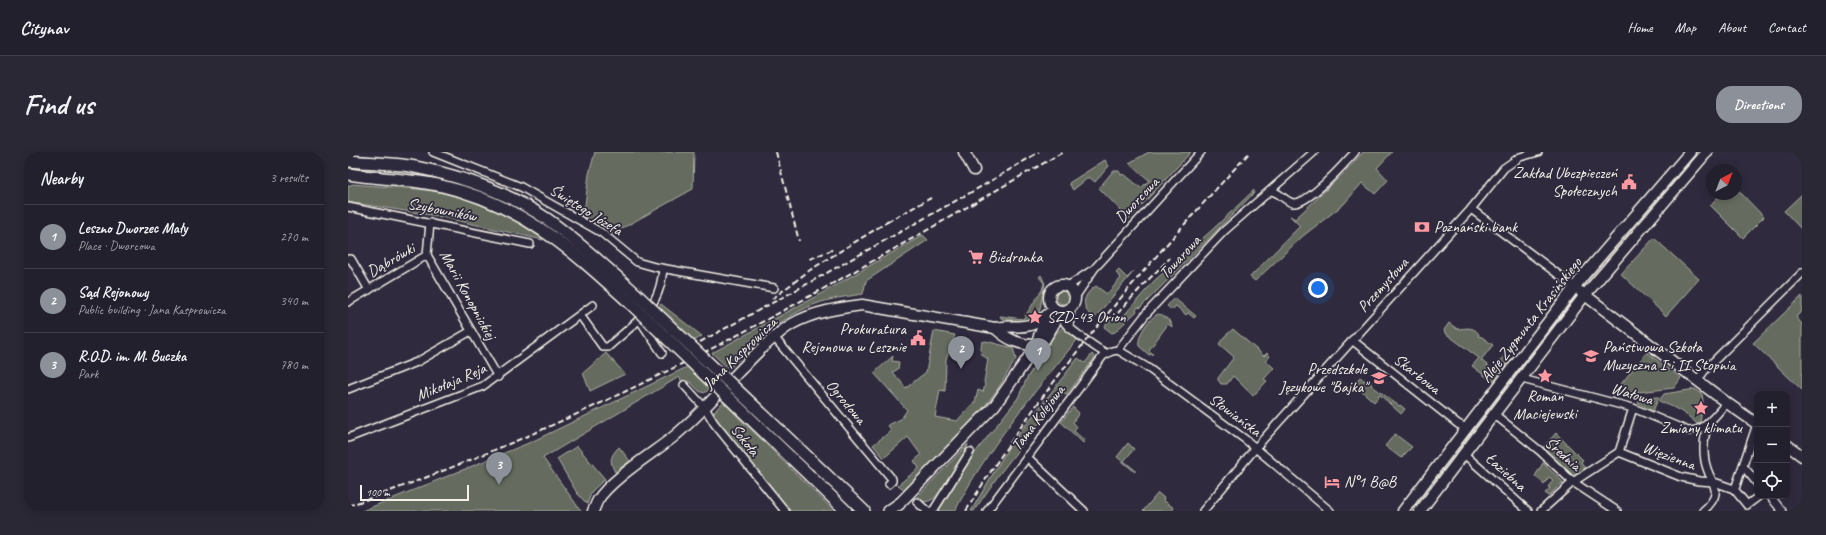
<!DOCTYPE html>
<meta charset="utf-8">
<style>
body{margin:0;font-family:Caveat,sans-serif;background:#2b2836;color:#f1f3f6}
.controls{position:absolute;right:12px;bottom:12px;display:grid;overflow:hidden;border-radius:8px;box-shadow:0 2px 10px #0003}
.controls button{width:36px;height:36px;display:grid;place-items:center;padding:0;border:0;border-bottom:1px solid #403e4a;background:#23202e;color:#f1f3f6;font:20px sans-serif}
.compass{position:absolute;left:1358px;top:12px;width:36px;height:36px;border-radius:50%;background:#23202e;box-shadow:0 2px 10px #0003;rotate:42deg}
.scale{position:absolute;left:12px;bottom:10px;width:109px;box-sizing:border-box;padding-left:4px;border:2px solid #f4f1e8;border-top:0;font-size:11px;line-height:14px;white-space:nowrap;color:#f4f1e8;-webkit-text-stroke:3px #2f2a3d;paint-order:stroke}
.you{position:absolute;left:970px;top:136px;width:14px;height:14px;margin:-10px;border:3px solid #fff;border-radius:50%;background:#1a73e8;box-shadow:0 0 0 6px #1a73e833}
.badge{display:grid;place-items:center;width:26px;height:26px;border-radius:50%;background:#8c9099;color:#fff;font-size:13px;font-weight:700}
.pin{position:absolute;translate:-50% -33px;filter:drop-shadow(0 1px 2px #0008)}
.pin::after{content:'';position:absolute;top:21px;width:14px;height:12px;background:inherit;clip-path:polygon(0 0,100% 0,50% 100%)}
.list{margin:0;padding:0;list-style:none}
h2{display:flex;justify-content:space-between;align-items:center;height:52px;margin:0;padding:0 16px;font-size:17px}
h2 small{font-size:13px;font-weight:400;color:#a3a3aa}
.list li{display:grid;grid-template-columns:26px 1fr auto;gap:12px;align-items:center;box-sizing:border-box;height:64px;padding:0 16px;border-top:1px solid #403e4a}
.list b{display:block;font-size:15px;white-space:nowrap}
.list p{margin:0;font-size:13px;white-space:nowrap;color:#a3a3aa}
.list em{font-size:13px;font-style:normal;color:#a3a3aa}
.icon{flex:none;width:22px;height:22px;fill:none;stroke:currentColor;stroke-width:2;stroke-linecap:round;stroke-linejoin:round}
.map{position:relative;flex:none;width:1454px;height:359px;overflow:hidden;border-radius:16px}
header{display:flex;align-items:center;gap:24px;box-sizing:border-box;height:56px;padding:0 20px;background:#23202e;border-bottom:1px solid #403e4a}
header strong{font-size:19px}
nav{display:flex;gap:22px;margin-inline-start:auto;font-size:14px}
.intro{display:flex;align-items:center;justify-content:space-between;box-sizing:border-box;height:96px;padding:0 24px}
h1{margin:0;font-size:28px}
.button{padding:10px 18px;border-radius:16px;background:#8c9099;color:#fff;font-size:14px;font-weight:700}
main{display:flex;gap:24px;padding:0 24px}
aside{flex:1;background:#23202e;border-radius:16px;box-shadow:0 2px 10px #0003}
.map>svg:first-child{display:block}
.green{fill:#656c5f;stroke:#acaea4}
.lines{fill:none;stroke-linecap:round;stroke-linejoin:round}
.street-casing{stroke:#f4f1e8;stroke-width:10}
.secondary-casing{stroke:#f4f1e8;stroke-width:13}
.primary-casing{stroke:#f4f1e8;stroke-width:14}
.street{stroke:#2f2a3d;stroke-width:7}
.secondary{stroke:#2f2a3d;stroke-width:10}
.primary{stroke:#2f2a3d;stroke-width:11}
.rail{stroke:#f4f1e8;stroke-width:2;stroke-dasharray:6 3;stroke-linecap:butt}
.primary-bridge-casing{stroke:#f4f1e8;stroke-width:14;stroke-linecap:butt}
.primary-bridge{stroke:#2f2a3d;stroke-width:11}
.labels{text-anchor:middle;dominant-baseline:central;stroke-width:3.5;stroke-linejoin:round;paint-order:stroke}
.poi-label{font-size:16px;fill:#f4f1e8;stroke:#2f2a3d;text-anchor:start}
.street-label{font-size:16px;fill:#f4f1e8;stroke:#2f2a3d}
</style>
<header>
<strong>Citynav</strong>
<nav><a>Home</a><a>Map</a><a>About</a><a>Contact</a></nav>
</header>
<div class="intro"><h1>Find us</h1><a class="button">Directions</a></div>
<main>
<aside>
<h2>Nearby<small>3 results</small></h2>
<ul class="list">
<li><span class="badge">1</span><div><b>Leszno Dworzec Mały</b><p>Place · Dworcowa</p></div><em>270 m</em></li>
<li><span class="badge">2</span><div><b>Sąd Rejonowy</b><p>Public building · Jana Kasprowicza</p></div><em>340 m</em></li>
<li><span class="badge">3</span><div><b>R.O.D. im. M. Buczka</b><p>Park</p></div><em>780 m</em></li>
</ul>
</aside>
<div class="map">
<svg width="1454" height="359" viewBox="0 0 1454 359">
<rect width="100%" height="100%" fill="#2f2a3d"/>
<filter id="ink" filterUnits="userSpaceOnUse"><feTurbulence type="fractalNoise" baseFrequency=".025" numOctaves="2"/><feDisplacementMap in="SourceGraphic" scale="8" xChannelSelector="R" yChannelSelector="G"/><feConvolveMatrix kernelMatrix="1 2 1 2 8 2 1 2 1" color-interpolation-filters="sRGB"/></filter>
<g filter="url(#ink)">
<g class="green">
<path d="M247 0H346L345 37 262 83 252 74 231 62 237 53 241 22Z"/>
<path d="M801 0H843L781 67 751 36 765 19H771L773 23 776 22 793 36 801 28 781 11Z"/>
<path d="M1015 0H1044L1029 16 1040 28 1027 42 1014 31 996 52 955 84 907 129 902 125 952 74 942 64 947 67 1000 17Z"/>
<path d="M1346 0H1355L1243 131 1238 127Z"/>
<path d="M757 8 761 14 747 30 741 25 725 38 721 31Z"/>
<path d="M5 32C32 35 64 35 90 40 127 47 167 63 195 88L89 64 0 50V34Z"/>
<path d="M1388 36 1416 65 1395 86 1362 53 1373 42H1388Z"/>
<path d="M906 38V41L792 156 790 155 788 158 789 159 767 180 764 181 756 175 765 164 771 169 806 129 864 78Z"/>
<path d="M1454 42V78L1436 59Z"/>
<path d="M575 83 580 88 518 129 515 142C504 144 492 145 481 148 439 158 411 188 381 217L364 201 474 141Z"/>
<path d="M1306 86 1351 127 1318 164 1273 122Z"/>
<path d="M771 118 779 126 786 119 746 167C733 155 733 144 748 134L759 142 773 126 768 121Z"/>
<path d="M693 123 697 132 691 162 687 166 677 169 654 167 652 164 675 167 694 138 696 131 691 125Z"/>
<circle cx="715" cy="145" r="7"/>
<path d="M1229 141 1238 148 1185 218 1175 212Z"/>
<path d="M1454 144V159L1448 165 1454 172V238L1405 191Z"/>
<path d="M826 146 848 164 846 166 840 161 838 163 828 154 824 158 819 154Z"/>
<path d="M313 152 354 184 346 189 311 155Z"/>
<path d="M810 162 814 163 823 170 824 175 820 172 801 198 805 202 801 203 791 194C789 184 800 167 810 162Z"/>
<path d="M1101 171 1109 177C1118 177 1124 173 1131 182L1130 184 1134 185 1145 193 1133 208 1145 218 1156 204 1162 208 1145 230 1124 214 1131 206 1097 181 1096 178Z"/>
<path d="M715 175 729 188C685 242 639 296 607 359H589L623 306 670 246 679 226 704 185Z"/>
<path d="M885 177 916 204 919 201 922 204 918 209 926 216 916 227 919 229 905 244 885 224 879 232H873L870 228V226L886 205 871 192 876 185Z"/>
<path d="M586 179 607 183 598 207 597 239 592 238 587 265 609 269 625 251H627L630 238 635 240 637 233 636 230 640 207C632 203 632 199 634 190L638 189 665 196 668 207 649 238 627 267 557 338 550 333 571 316 566 309 573 303 560 285 536 306 525 293 543 279 540 273 553 267 559 258 526 221 545 204 544 209 551 210 550 217 545 220 558 236 578 220Z"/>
<path d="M1299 200 1321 218 1322 217 1333 226 1326 236 1264 243Z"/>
<path d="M258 201 277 222 242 239 235 221Z"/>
<path d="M744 202 746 204V207L719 242 716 241 713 243 650 324 626 359H623L662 293 730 206 737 211Z"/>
<path d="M1174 214 1184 220 1132 287 1123 280Z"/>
<path d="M339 215 362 237 356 241 351 239 342 230H339L336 233 331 225 195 306 233 359H14L183 290Z"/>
<path d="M1012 225 1017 229 1019 228 1023 231V233L1051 254 1052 253 1057 257 1053 262 1032 243 1026 250 1006 232Z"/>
<path d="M1347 237 1354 242 1355 249 1352 272H1349C1338 261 1326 255 1311 249L1316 242Z"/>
<path d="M1311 245 1305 259 1290 251 1293 246Z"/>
<path d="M375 250 486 359H437L365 265 366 260Z"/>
<path d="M725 255 731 261 725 270 729 275 726 279 737 289 735 291 713 270Z"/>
<path d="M1122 281 1131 287 1075 359H1062Z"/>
<path d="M1208 281 1235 308 1233 310 1240 320 1225 330 1192 299Z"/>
<path d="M1047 282 1064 295 1053 306 1037 294Z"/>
<path d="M780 291 786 297 776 309 787 318V320L769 305Z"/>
<path d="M620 292C618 301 593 342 585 347 579 351 573 350 567 347Z"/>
<path d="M229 294 257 327 244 339 239 352 229 341 209 307Z"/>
<path d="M271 295 282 309 267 320C261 309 262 304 271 295Z"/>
<path d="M1195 311 1215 330 1201 344 1197 341 1202 336 1200 335 1205 328 1201 325 1196 332 1187 324Z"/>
<path d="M810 341 816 346 815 348 826 356 824 359H795Z"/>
</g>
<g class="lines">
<g class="street-casing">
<g id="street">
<path d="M85 0 173 35 254 81 289 110 307 115 426 136"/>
<path d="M923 39C932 40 936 49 945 51 960 53 997 11 1007 0"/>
<path d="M0 55 182 92"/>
<path d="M1123 57 1227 135"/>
<path d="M82 71 79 103 150 225"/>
<path d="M0 107H3L21 138"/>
<path d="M720 134 743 119"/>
<path d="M728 144 746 117 853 0"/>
<path d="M0 150 79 103"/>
<path d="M714 159C714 163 714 168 717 171 720 176 752 199 758 201"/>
<path d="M232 163 255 195H260C274 182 299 164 307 147 312 138 314 127 315 117"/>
<path d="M291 167 314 201"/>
<path d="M721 175 723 156"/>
<path d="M426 185 544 327V329L541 332"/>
<path d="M1004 188 1110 272 1118 276"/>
<path d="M770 198 798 162 876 79 966 0"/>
<path d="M1174 227 1285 256 1340 279C1359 279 1366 263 1379 251"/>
<path d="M1350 228 1357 218 1454 121"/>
<path d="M336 233 357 256 366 271 437 359"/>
<path d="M0 237 69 210 123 179"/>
<path d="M1146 262 1192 299 1225 330 1269 359"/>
<path d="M0 286 135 234 245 153"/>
<path d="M1271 300 1333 325 1351 329 1366 330 1386 337"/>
<path d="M1116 302 1180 359"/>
<path d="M679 305 736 359"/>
<path d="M1395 314 1409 331"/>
<path d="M1386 337 1388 334 1409 272"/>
<path d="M1386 337 1399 353 1411 344"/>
<path d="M1422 344 1434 359"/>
<path d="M569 350 579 359"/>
<path d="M585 359 622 300"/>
<path d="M639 359 755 204 764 199 770 198 800 216 898 288 982 359"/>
<path d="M855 359 910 293 1123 57 1156 16 1172 5 1190 0"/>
<path d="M1193 359 1225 330 1271 300 1285 256"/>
<path d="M1355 359C1379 338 1361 332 1357 309 1355 297 1356 284 1360 272"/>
</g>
</g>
<g class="secondary-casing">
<g id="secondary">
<path d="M616 0 626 18"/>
<circle cx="714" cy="146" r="13"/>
<path d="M1233 140 1379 251 1409 272"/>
<path d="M647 176C660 188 671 193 689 193"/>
<path d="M689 193 691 184 699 165"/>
<path d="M1439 293 1454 304"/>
<path d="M551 352 647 253 689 193 697 187 714 159"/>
<path d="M245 359C247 355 248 351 250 348 262 328 305 301 324 286 356 260 382 227 412 198 422 189 432 179 444 172 465 160 491 156 514 153L647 176C669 172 682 180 700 162"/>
<path d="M1055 359 1236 123 1342 0"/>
<path d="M1072 359 1237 143 1359 0"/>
</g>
</g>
<g class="primary-casing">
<g id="primary">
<path d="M0 9C22 11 45 11 67 15 112 24 161 41 199 67 231 90 259 116 288 142"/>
<path d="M0 22C31 27 63 27 94 34 173 52 223 97 281 150"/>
<path d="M466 311 516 359"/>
<path d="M462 324 498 359"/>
<path d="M541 359 551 352"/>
</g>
</g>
<use href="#street" class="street"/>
<use href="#secondary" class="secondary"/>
<use href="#primary" class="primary"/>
<g class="rail">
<path d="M428 0 451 89"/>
<path d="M539 70 583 46"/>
<path d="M462 107 486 97"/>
<path d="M424 147 462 118 544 67"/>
<path d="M770 161 798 130 822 106"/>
<path d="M352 190 450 137 636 33 691 0"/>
<path d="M0 354C124 311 244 258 361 198 481 136 598 67 715 0"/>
<path d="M618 359C697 228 799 112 902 0"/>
</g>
<g class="primary-bridge-casing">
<g id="primary-bridge">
<path d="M288 142 466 311"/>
<path d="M281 150 462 324"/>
</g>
</g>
<use href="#primary-bridge" class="primary-bridge"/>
</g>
</g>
<defs>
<g id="civic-bare" transform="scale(1.2)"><path d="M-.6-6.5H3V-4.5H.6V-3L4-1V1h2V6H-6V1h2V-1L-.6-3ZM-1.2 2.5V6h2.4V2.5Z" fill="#ff9aa2" stroke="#2f2a3d" stroke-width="2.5" paint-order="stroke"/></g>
<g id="bank-bare" transform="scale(1.2)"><path d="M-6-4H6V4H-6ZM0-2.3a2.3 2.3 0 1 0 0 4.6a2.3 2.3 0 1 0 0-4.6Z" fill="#ff9aa2" stroke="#2f2a3d" stroke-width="2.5" paint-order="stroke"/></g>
<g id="supermarket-bare" transform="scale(1.2)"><path d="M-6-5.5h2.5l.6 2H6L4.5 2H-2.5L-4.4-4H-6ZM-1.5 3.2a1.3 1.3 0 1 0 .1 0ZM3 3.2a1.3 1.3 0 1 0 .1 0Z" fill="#ff9aa2" stroke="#2f2a3d" stroke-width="2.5" paint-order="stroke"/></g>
<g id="sight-bare" transform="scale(1.2)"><path d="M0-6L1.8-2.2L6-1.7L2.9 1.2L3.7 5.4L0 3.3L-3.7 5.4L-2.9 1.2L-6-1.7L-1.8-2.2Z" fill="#ff9aa2" stroke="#2f2a3d" stroke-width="2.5" paint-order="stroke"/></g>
<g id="school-bare" transform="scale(1.2)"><path d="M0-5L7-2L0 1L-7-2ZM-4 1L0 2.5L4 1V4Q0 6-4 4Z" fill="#ff9aa2" stroke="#2f2a3d" stroke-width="2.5" paint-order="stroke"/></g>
<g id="hotel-bare" transform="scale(1.2)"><path d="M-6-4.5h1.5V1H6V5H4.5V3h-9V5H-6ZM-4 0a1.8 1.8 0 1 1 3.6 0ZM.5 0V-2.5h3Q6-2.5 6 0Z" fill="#ff9aa2" stroke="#2f2a3d" stroke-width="2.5" paint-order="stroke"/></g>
</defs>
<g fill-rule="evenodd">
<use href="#civic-bare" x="1281" y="30"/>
<use href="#bank-bare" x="1074" y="75"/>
<use href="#supermarket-bare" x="628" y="105"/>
<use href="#sight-bare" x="687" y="165"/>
<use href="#civic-bare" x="570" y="186"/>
<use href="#school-bare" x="1243" y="204"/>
<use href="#sight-bare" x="1197" y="224"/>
<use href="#school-bare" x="1031" y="226"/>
<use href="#sight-bare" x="1353" y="256"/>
<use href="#hotel-bare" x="984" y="330"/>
</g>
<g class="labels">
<g class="poi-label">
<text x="1269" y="21" text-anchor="end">Zakład Ubezpieczeń<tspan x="1269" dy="18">Społecznych</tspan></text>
<text x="1086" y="75">Poznański bank</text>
<text x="640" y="105">Biedronka</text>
<text x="699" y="165">SZD-43 Orion</text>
<text x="558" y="177" text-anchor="end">Prokuratura<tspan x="558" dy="18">Rejonowa w Lesznie</tspan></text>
<text x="1255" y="195">Państwowa Szkoła<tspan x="1255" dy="18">Muzyczna I i II Stopnia</tspan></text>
<text x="1019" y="217" text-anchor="end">Przedszkole<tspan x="1019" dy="18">Językowe "Bajka"</tspan></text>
<text x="1197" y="244" text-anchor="middle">Roman<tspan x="1197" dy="18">Maciejewski</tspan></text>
<text x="1353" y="276" text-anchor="middle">Zmiany klimatu</text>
<text x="996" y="330">N°1 B@B</text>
</g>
<g class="street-label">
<text transform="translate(789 48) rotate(-47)">Dworcowa</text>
<text transform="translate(94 58) rotate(11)">Szybowników</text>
<text transform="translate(238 58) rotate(32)">Świętego Józefa</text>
<text transform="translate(832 105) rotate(-47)">Towarowa</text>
<text transform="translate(43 108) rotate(-30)">Dąbrówki</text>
<text transform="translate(1035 133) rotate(-48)">Przemysłowa</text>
<text transform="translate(120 143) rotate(61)">Marii Konopnickiej</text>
<text transform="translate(1183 168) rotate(-52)">Aleje Zygmunta Krasińskiego</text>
<text transform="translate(392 201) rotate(-44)">Jana Kasprowicza</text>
<text transform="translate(1069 222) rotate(38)">Skarbowa</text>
<text transform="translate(103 230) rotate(-23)">Mikołaja Reja</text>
<text transform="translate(1284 242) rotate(17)">Wałowa</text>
<text transform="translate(498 250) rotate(50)">Ogrodowa</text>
<text transform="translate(887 263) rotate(37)">Słowiańska</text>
<text transform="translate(690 266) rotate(-53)">Tama Kolejowa</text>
<text transform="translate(397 288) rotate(52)">Sokoła</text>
<text transform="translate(1215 302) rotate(41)">Średnia</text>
<text transform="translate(1321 304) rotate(20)">Więzienna</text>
<text transform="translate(1158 320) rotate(42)">Łaziebna</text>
</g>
</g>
</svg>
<div class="controls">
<button>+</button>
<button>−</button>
<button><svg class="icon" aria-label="locate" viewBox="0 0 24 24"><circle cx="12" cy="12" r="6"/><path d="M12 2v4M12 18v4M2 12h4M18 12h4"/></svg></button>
</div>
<svg class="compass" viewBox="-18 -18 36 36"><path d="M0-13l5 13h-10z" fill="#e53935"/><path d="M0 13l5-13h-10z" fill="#a3a3aa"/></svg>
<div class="scale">100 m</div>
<div class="you"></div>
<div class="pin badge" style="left:690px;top:219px">1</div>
<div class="pin badge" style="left:613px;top:217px">2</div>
<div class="pin badge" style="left:151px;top:333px">3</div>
</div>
</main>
